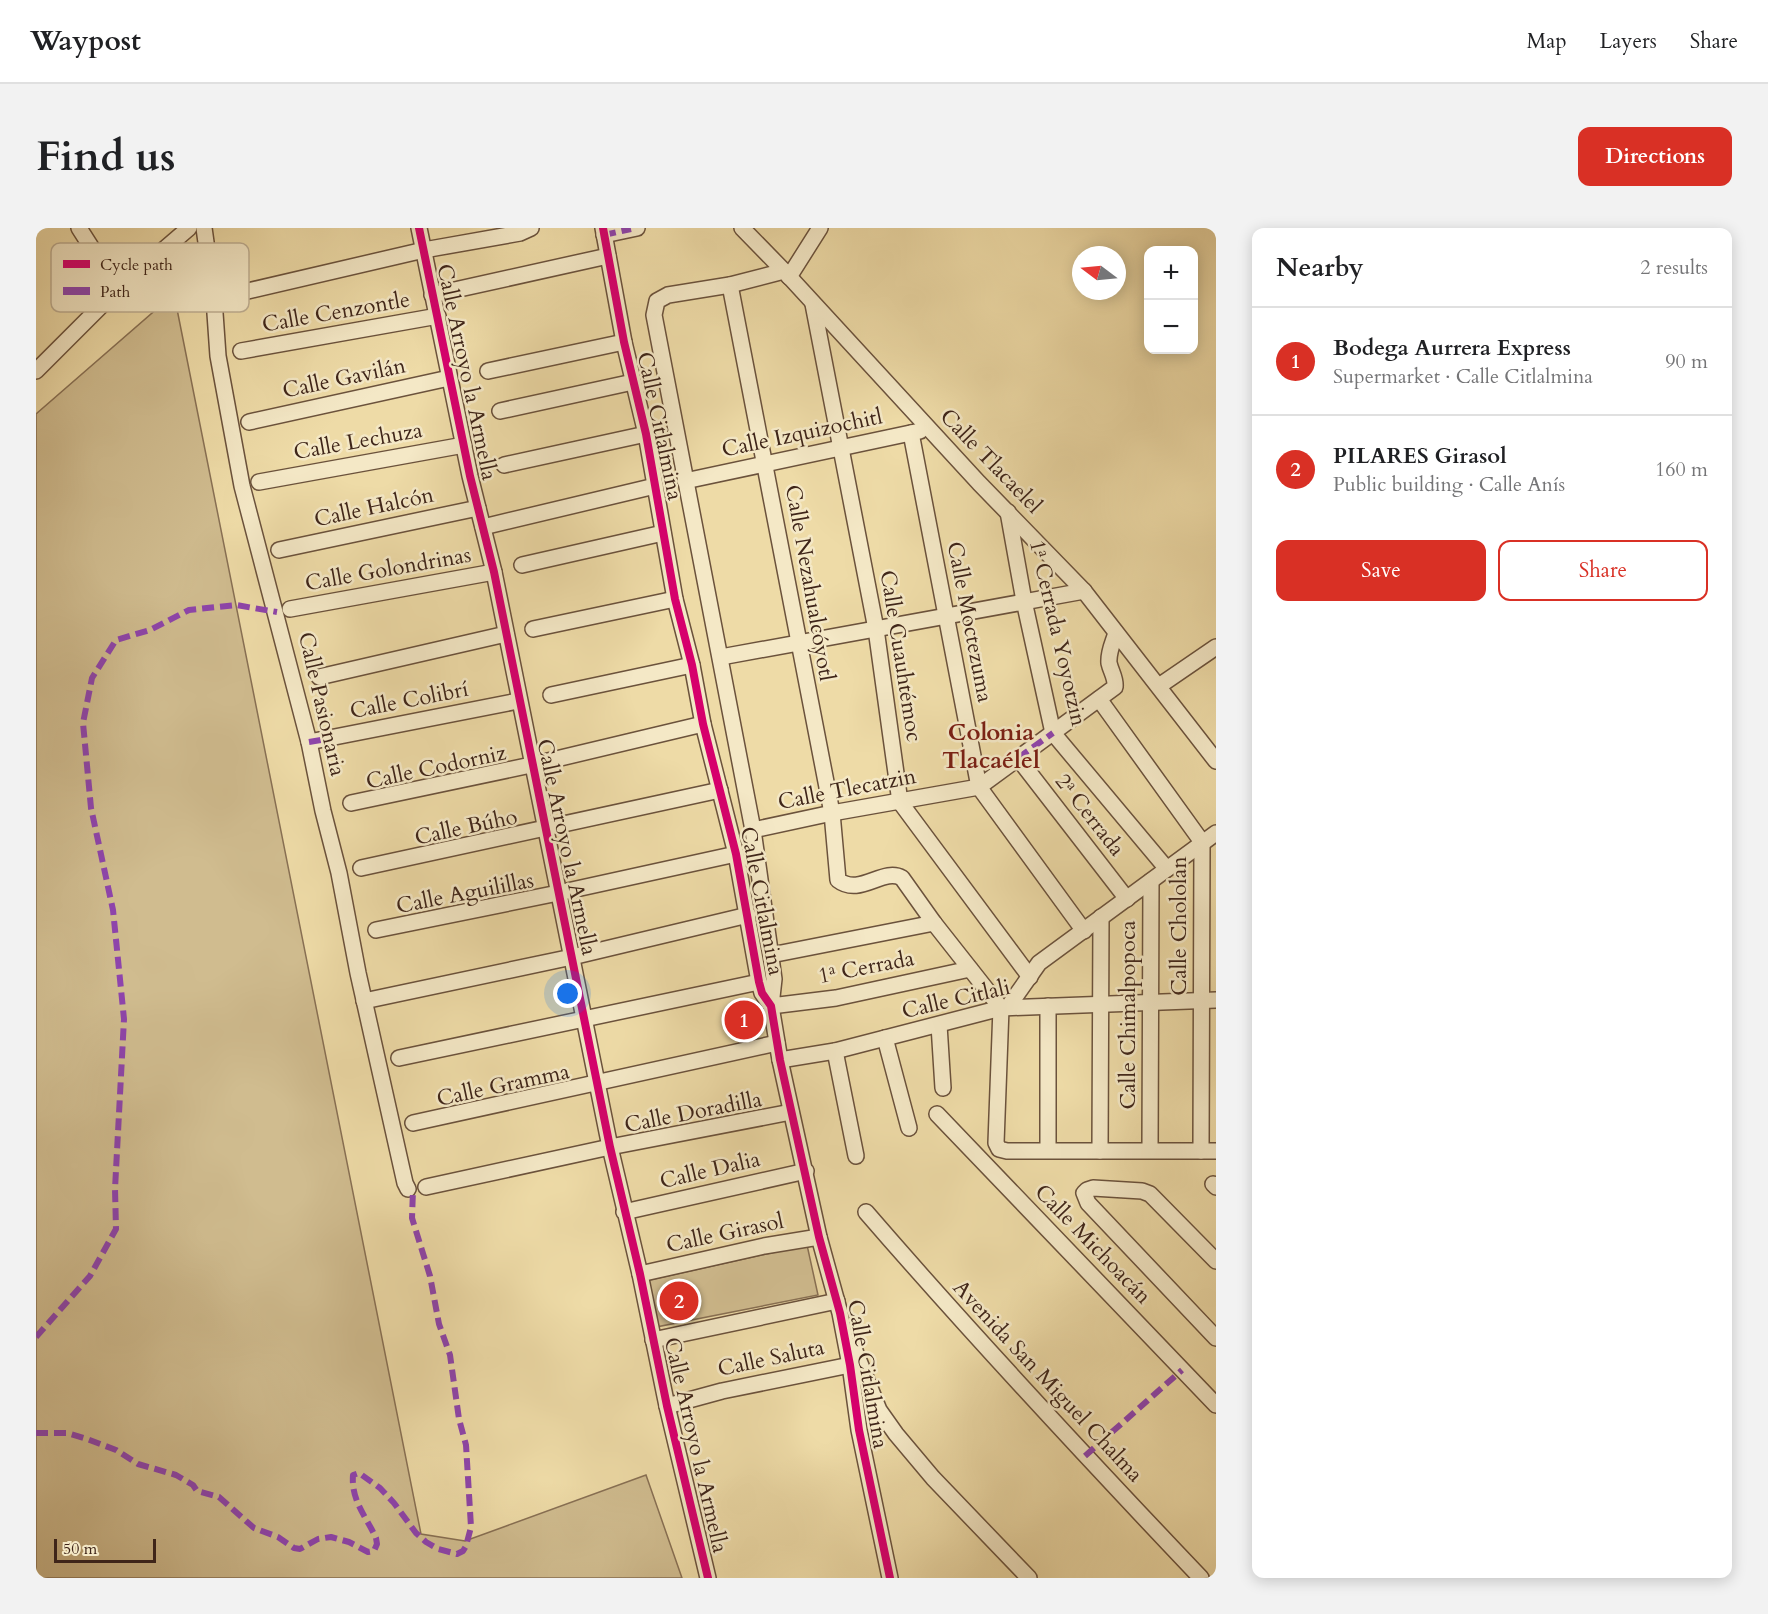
<!DOCTYPE html>
<meta charset="utf-8">
<style>
body{margin:0;font-family:Cardo,serif;background:#f2f2f2;color:#202124}
.controls{position:absolute;right:18px;top:18px;display:grid;overflow:hidden;border-radius:12px;box-shadow:0 3px 15px #0003}
.controls button{width:54px;height:54px;display:grid;place-items:center;padding:0;border:0;border-bottom:2px solid #e0e0e0;background:#fff;color:#202124;font:30px sans-serif}
.compass{position:absolute;left:1036px;top:18px;width:54px;height:54px;border-radius:50%;background:#fff;box-shadow:0 3px 15px #0003;rotate:286deg}
.scale{position:absolute;left:18px;bottom:15px;width:102px;box-sizing:border-box;padding-left:6px;border:3px solid #3f2519;border-top:0;font-size:16px;line-height:21px;white-space:nowrap;color:#3f2519;-webkit-text-stroke:4px #f4e8c6;paint-order:stroke}
.you{position:absolute;left:532px;top:766px;width:21px;height:21px;margin:-15px;border:4px solid #fff;border-radius:50%;background:#1a73e8;box-shadow:0 0 0 9px #1a73e833}
.badge{display:grid;place-items:center;width:39px;height:39px;border-radius:50%;background:#d93025;color:#fff;font-size:20px;font-weight:700}
.pin{position:absolute;translate:-50% -50%;border:3px solid #fff;box-shadow:0 2px 6px #0006}
.list{margin:0;padding:0;list-style:none}
h2{display:flex;justify-content:space-between;align-items:center;height:78px;margin:0;padding:0 24px;font-size:26px}
h2 small{font-size:20px;font-weight:400;color:#757577}
.list li{display:grid;grid-template-columns:39px 1fr auto;gap:18px;align-items:center;box-sizing:border-box;height:108px;padding:0 24px;border-top:2px solid #e0e0e0}
.list b{display:block;font-size:22px;white-space:nowrap}
.list p{margin:0;font-size:20px;white-space:nowrap;color:#757577}
.list em{font-size:20px;font-style:normal;color:#757577}
.actions{display:flex;gap:12px;padding:18px 24px}
.actions a{flex:1;padding:14px 0;border:2px solid #d93025;border-radius:12px;text-align:center;font-size:21px;color:#d93025}
.actions .main{background:#d93025;color:#fff}
.map{position:relative;flex:none;width:1180px;height:1350px;overflow:hidden;border-radius:12px}
header{display:flex;align-items:center;gap:36px;box-sizing:border-box;height:84px;padding:0 30px;background:#fff;border-bottom:2px solid #e0e0e0}
header strong{font-size:28px}
nav{display:flex;gap:33px;margin-inline-start:auto;font-size:21px}
.intro{display:flex;align-items:center;justify-content:space-between;box-sizing:border-box;height:144px;padding:0 36px}
h1{margin:0;font-size:42px}
.button{padding:15px 27px;border-radius:12px;background:#d93025;color:#fff;font-size:21px;font-weight:700}
main{display:flex;gap:36px;padding:0 36px}
aside{flex:1;background:#fff;border-radius:12px;box-shadow:0 3px 15px #0003}
.map>svg:first-child{display:block}
.green{fill:#d0bc8f;stroke:#887054;stroke-width:1.5}
.lines{fill:none;stroke-linecap:round;stroke-linejoin:round}
.street-casing{stroke:#6b523c;stroke-width:18}
.street{stroke:#f4e8c6;stroke-width:15}
.quiet{stroke:#8e44ad;stroke-width:6;stroke-dasharray:12 6;stroke-linecap:butt}
.cycleway-casing{stroke:#f4e8c6;stroke-width:11}
.cycleway{stroke:#d6006c;stroke-width:8}
.labels{text-anchor:middle;dominant-baseline:central;stroke-width:5;stroke-linejoin:round;paint-order:stroke}
.street-label{font-size:22px;fill:#3f2519;stroke:#f4e8c6}
.neighbourhood-label{font-size:24px;font-weight:bold;fill:#7a1f14;stroke:#f4e8c6}
.key{fill:#f4e8c6;stroke:#beae92;stroke-width:1.5}
.key-label{font-size:16px;fill:#3f2519}
</style>
<header>
<strong>Waypost</strong>
<nav><a>Map</a><a>Layers</a><a>Share</a></nav>
</header>
<div class="intro"><h1>Find us</h1><a class="button">Directions</a></div>
<main>
<div class="map">
<svg width="1180" height="1350" viewBox="0 0 1180 1350">
<rect width="100%" height="100%" fill="#eedba7"/>
<filter id="stains"><feTurbulence type="fractalNoise" baseFrequency=".00333" numOctaves="4"/><feColorMatrix values="0 0 0 0 .2 0 0 0 0 .09 0 0 0 0 .02 0 0 0 .5 -.17"/></filter>
<radialGradient id="worn" r=".72"><stop offset=".6" stop-color="#630" stop-opacity="0"/><stop offset="1" stop-color="#630" stop-opacity=".3"/></radialGradient>
<g class="green">
<path d="M138 66 385 1306 429 1313 610 1247 646 1350H0V186Z"/>
<path d="M771 1017 782 1067 620 1099 609 1053Z"/>
</g>
<g class="lines">
<g class="street-casing">
<g id="street">
<path d="M43 0 82 61"/>
<path d="M168 0 178 71 182 128 206 258 273 514 287 583 303 645 322 745 369 955 372 961"/>
<path d="M383 0 434 248 458 344 574 919 604 1046 631 1178 672 1350"/>
<path d="M567 0 588 114 610 206 639 371 656 437 667 496 700 626 723 754 726 765 735 778 744 832 783 1009 804 1085 814 1137 823 1202 854 1350"/>
<path d="M706 0 748 43 943 255 1048 363 1180 533"/>
<path d="M568 7 601 0"/>
<path d="M748 43 694 57 632 67 621 73 618 87 717 602 738 751 735 778 800 770 934 741"/>
<path d="M753 49 784 0"/>
<path d="M694 57 796 585 802 652C824 669 847 639 866 650L898 695 965 780 960 915 963 921 971 923H1180"/>
<path d="M199 66 388 22 484 5 495 0"/>
<path d="M396 67 572 28"/>
<path d="M777 76 840 401 864 574 994 749"/>
<path d="M205 123 402 88"/>
<path d="M0 143 82 61 153 0"/>
<path d="M452 143 588 114"/>
<path d="M464 183 597 154"/>
<path d="M213 194 413 150"/>
<path d="M875 205 943 559 1048 703"/>
<path d="M468 237 610 206"/>
<path d="M649 253 884 203"/>
<path d="M223 254 428 217"/>
<path d="M972 284 988 373 1017 505 1131 641"/>
<path d="M447 299 619 258"/>
<path d="M243 322 442 280"/>
<path d="M486 337 627 305"/>
<path d="M254 381 458 344"/>
<path d="M497 401 639 371"/>
<path d="M685 429 1048 363"/>
<path d="M283 449 470 406"/>
<path d="M1123 458 1180 419"/>
<path d="M515 467 656 437"/>
<path d="M1063 471 1166 614 1165 923"/>
<path d="M273 514 482 473"/>
<path d="M982 530 1091 671"/>
<path d="M315 575 495 537 667 496"/>
<path d="M717 602 796 585 943 559 1079 459C1080 450 1075 444 1073 435 1072 424 1077 415 1080 405"/>
<path d="M325 640 684 562"/>
<path d="M340 702 522 665 700 626"/>
<path d="M735 727 898 695"/>
<path d="M328 773 536 729 712 687"/>
<path d="M972 779 1003 735 1180 605"/>
<path d="M903 797 907 860"/>
<path d="M849 810 873 900"/>
<path d="M799 823 820 928"/>
<path d="M363 830 723 754"/>
<path d="M744 832 799 823 965 780 1180 772"/>
<path d="M901 886 1180 1177"/>
<path d="M377 895 741 815"/>
<path d="M1012 922V778"/>
<path d="M1114 922 1115 653"/>
<path d="M1064 923 1065 689"/>
<path d="M1177 956 1180 959"/>
<path d="M390 959 574 919 755 884"/>
<path d="M588 984 770 943"/>
<path d="M830 984C938 1109 1051 1230 1165 1350"/>
<path d="M1180 1033 1114 966 1106 963 1057 960 1051 962 1048 965 1052 975 1180 1110"/>
<path d="M604 1046 728 1018 783 1009"/>
<path d="M617 1112 801 1073"/>
<path d="M817 1118 843 1182 860 1206 897 1250 993 1350"/>
<path d="M631 1178 686 1163 814 1137"/>
</g>
</g>
<use href="#street" class="street"/>
<g class="quiet">
<path d="M568 7 595 1"/>
<path d="M273 514 296 510"/>
<path d="M982 530 1017 505"/>
<path d="M0 1109 54 1048 80 1001 79 961 88 791 77 682 55 580 47 495 56 450 80 412 114 402 153 382 200 377 241 384"/>
<path d="M0 1205H31L51 1211 80 1222 102 1236 140 1247 157 1257 161 1263 183 1269 218 1300 242 1309 258 1320 264 1321 282 1311 295 1309 313 1314 332 1324 338 1323 341 1316 340 1310C330 1288 315 1273 317 1247L323 1245 344 1260 358 1275 380 1305 390 1314 402 1321 421 1326 427 1323 430 1318 435 1299 430 1217 423 1191 414 1127 403 1096 394 1048 376 990 377 962"/>
<path d="M1049 1228 1146 1142"/>
</g>
<g class="cycleway-casing">
<g id="cycleway">
<path d="M383 0 434 248 458 344 574 919 604 1046 631 1178 672 1350"/>
<path d="M567 0 588 114 610 206 639 371 656 437 667 496 700 626 723 754 726 765 735 778 744 832 783 1009 804 1085 814 1137 823 1202 854 1350"/>
</g>
</g>
<use href="#cycleway" class="cycleway"/>
</g>
<g class="labels">
<g class="street-label">
<text transform="translate(300 84) rotate(-10)">Calle Cenzontle</text>
<text transform="translate(431 144) rotate(78)">Calle Arroyo la Armella</text>
<text transform="translate(308 150) rotate(-12)">Calle Gavilán</text>
<text transform="translate(624 198) rotate(78)">Calle Citlalmina</text>
<text transform="translate(766 205) rotate(-12)">Calle Izquizochitl</text>
<text transform="translate(322 213) rotate(-10)">Calle Lechuza</text>
<text transform="translate(955 233) rotate(46)">Calle Tlacaelel</text>
<text transform="translate(338 279) rotate(-12)">Calle Halcón</text>
<text transform="translate(352 341) rotate(-10)">Calle Golondrinas</text>
<text transform="translate(774 355) rotate(80)">Calle Nezahualcóyotl</text>
<text transform="translate(934 394) rotate(79)">Calle Moctezuma</text>
<text transform="translate(1022 405) rotate(77)">1ª Cerrada Yoyotzin</text>
<text transform="translate(865 428) rotate(81)">Calle Cuauhtémoc</text>
<text transform="translate(373 472) rotate(-11)">Calle Colibrí</text>
<text transform="translate(286 476) rotate(77)">Calle Pasionaria</text>
<text transform="translate(400 539) rotate(-12)">Calle Codorniz</text>
<text transform="translate(811 561) rotate(-11)">Calle Tlecatzin</text>
<text transform="translate(1054 587) rotate(52)">2ª Cerrada</text>
<text transform="translate(430 599) rotate(-12)">Calle Búho</text>
<text transform="translate(531 619) rotate(78)">Calle Arroyo la Armella</text>
<text transform="translate(429 665) rotate(-11)">Calle Aguilillas</text>
<text transform="translate(726 673) rotate(79)">Calle Citlalmina</text>
<text transform="translate(1143 698) rotate(-90)">Calle Chololan</text>
<text transform="translate(830 739) rotate(-11)">1ª Cerrada</text>
<text transform="translate(920 771) rotate(-13)">Calle Citlali</text>
<text transform="translate(1092 787) rotate(-90)">Calle Chimalpopoca</text>
<text transform="translate(467 857) rotate(-12)">Calle Gramma</text>
<text transform="translate(657 884) rotate(-11)">Calle Doradilla</text>
<text transform="translate(674 942) rotate(-13)">Calle Dalia</text>
<text transform="translate(689 1005) rotate(-12)">Calle Girasol</text>
<text transform="translate(1057 1016) rotate(46)">Calle Michoacán</text>
<text transform="translate(735 1130) rotate(-12)">Calle Saluta</text>
<text transform="translate(832 1146) rotate(80)">Calle Citlalmina</text>
<text transform="translate(1012 1153) rotate(47)">Avenida San Miguel Chalma</text>
<text transform="translate(660 1217) rotate(77)">Calle Arroyo la Armella</text>
</g>
<g class="neighbourhood-label">
<text x="955" y="504">Colonia<tspan x="955" dy="28">Tlacaélel</tspan></text>
</g>
</g>
<rect x="15" y="15" width="198" height="69" rx="9" class="key"/>
<rect x="27" y="32" width="27" height="8" fill="#d6006c"/>
<rect x="27" y="59" width="27" height="8" fill="#8e44ad"/>
<g class="key-label">
<text x="64" y="42">Cycle path</text>
<text x="64" y="69">Path</text>
</g>
<rect width="100%" height="100%" filter="url(#stains)"/>
<rect width="100%" height="100%" fill="url(#worn)"/>
</svg>
<div class="controls">
<button>+</button>
<button>−</button>
</div>
<svg class="compass" viewBox="-18 -18 36 36"><path d="M0-13l5 13h-10z" fill="#e53935"/><path d="M0 13l5-13h-10z" fill="#757577"/></svg>
<div class="scale">50 m</div>
<div class="you"></div>
<div class="pin badge" style="left:708px;top:792px">1</div>
<div class="pin badge" style="left:643px;top:1073px">2</div>
</div>
<aside>
<h2>Nearby<small>2 results</small></h2>
<ul class="list">
<li><span class="badge">1</span><div><b>Bodega Aurrera Express</b><p>Supermarket · Calle Citlalmina</p></div><em>90 m</em></li>
<li><span class="badge">2</span><div><b>PILARES Girasol</b><p>Public building · Calle Anís</p></div><em>160 m</em></li>
</ul>
<div class="actions"><a class="main">Save</a><a>Share</a></div>
</aside>
</main>
